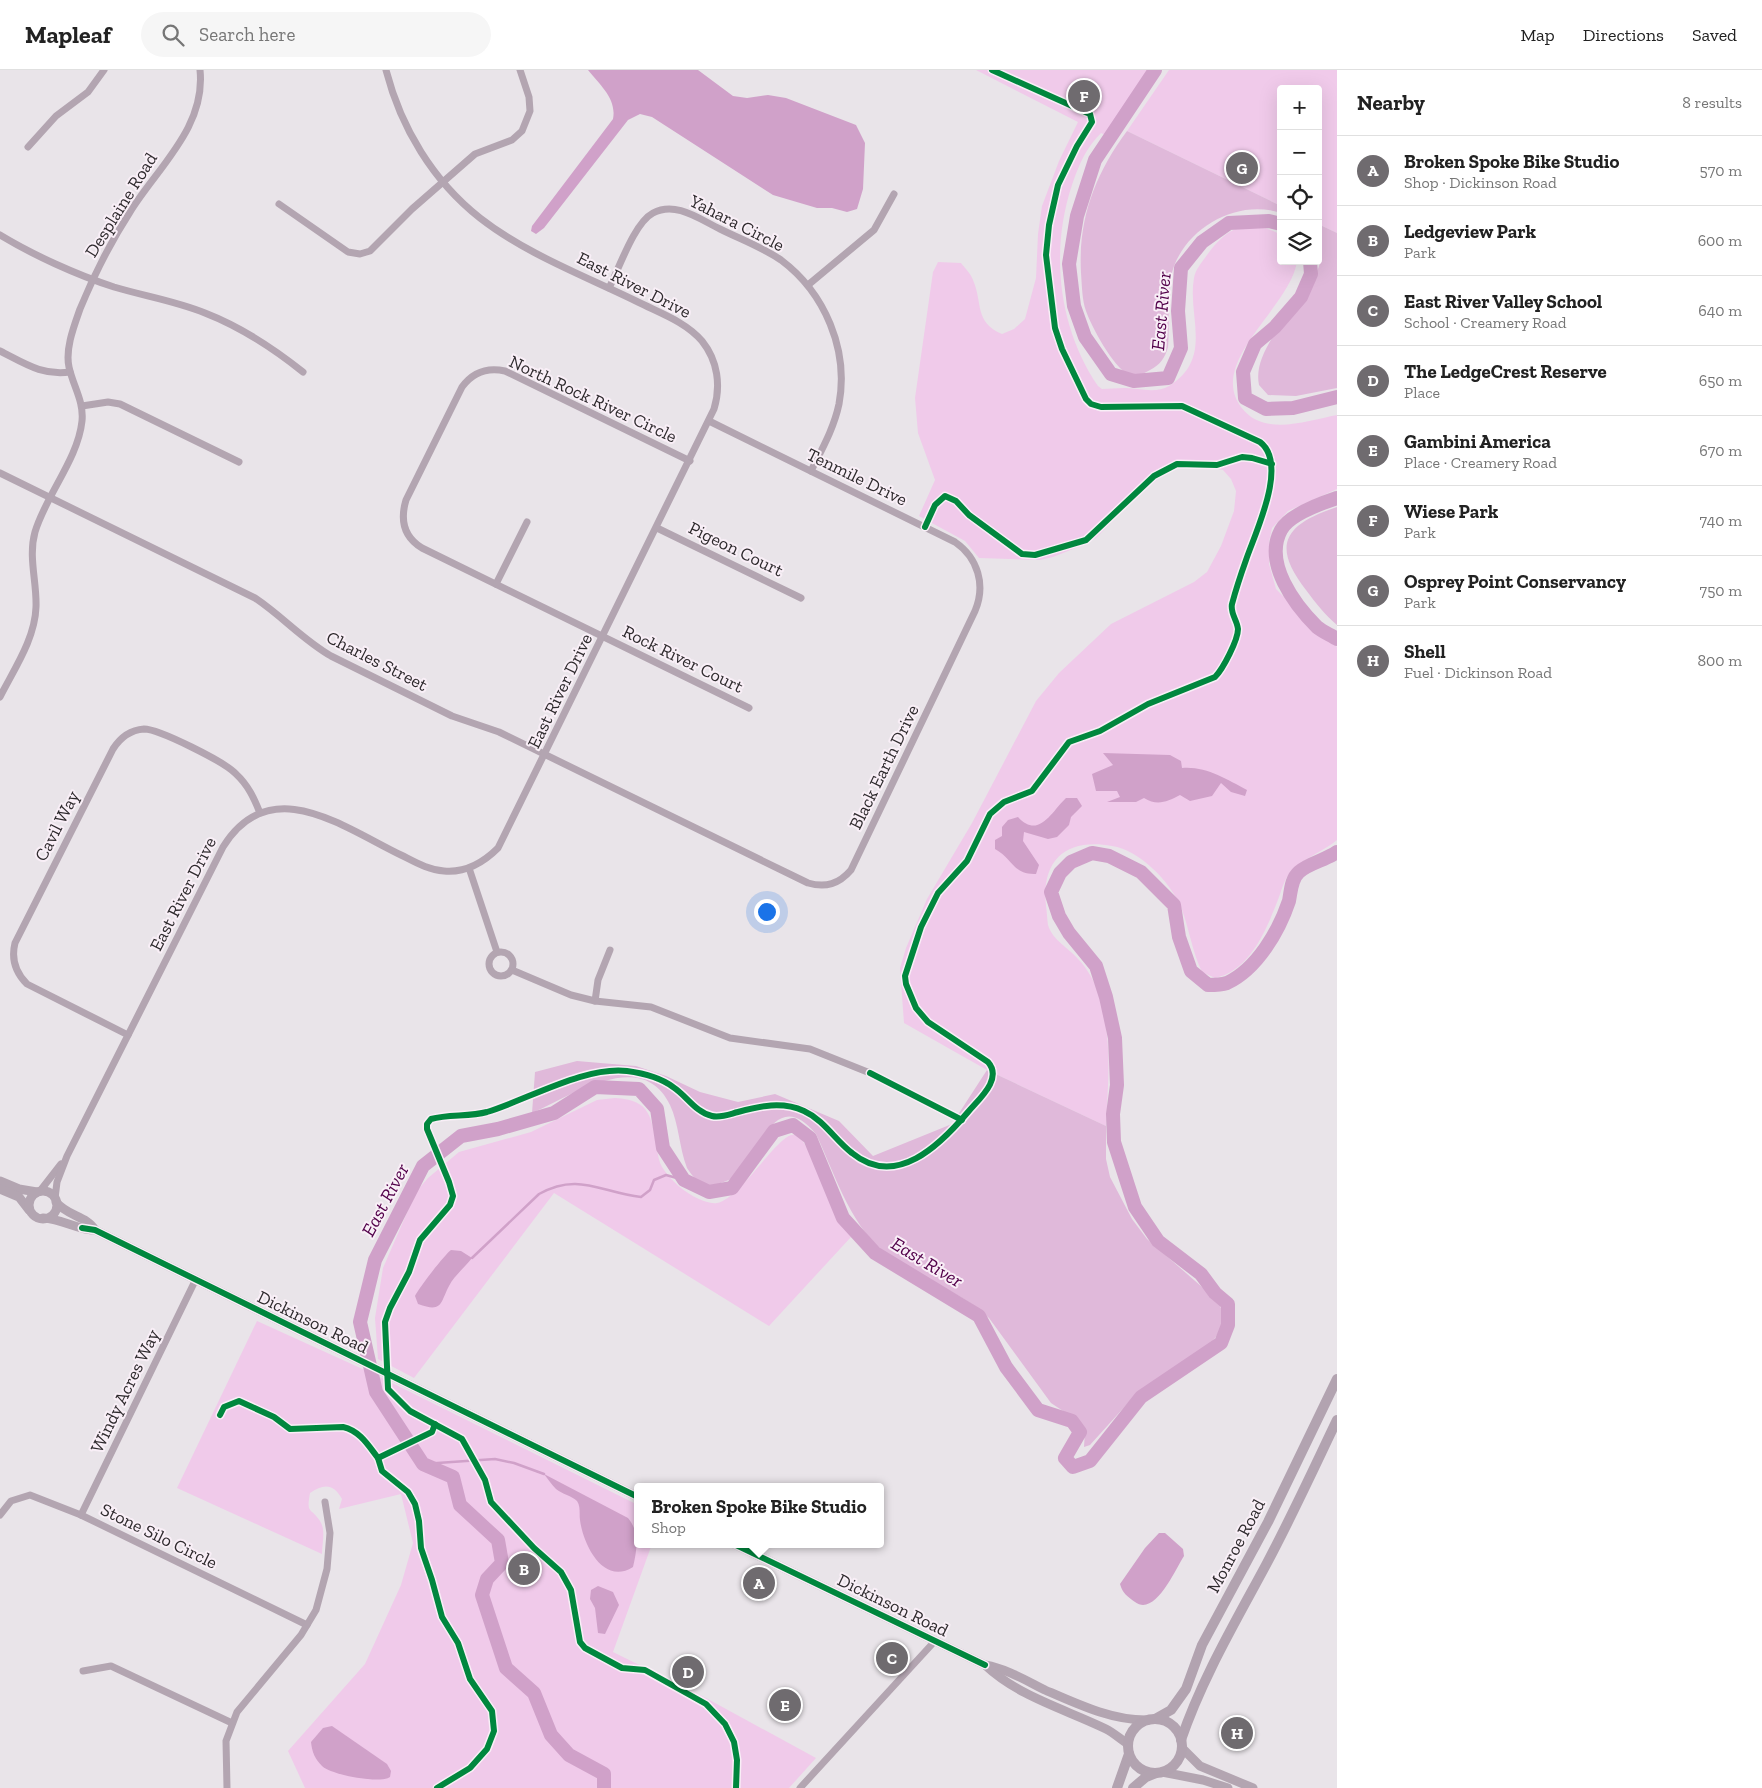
<!DOCTYPE html>
<meta charset="utf-8">
<style>
body{margin:0;font-family:"Zilla Slab",serif;background:#f6f6f6;color:#222}
.controls{position:absolute;right:15px;top:15px;display:grid;overflow:hidden;border-radius:5px;box-shadow:0 5px 20px #0002}
.controls button{width:45px;height:45px;display:grid;place-items:center;padding:0;border:0;border-bottom:1px solid #e0e0e0;background:#fff;color:#222;font:25px sans-serif}
.you{position:absolute;left:766px;top:841px;width:18px;height:18px;margin:-12px;border:4px solid #fff;border-radius:50%;background:#1a73e8;box-shadow:0 0 0 8px #1a73e833}
.badge{display:grid;place-items:center;width:32px;height:32px;border-radius:50%;background:#6f6b6f;color:#fff;font-size:16px;font-weight:700}
.pin{position:absolute;translate:-50% -50%;border:2px solid #fff;box-shadow:0 1px 5px #0006}
.popup{position:absolute;left:634px;top:1413px;width:250px;height:65px;box-sizing:border-box;display:grid;place-content:center;border-radius:5px;background:#fff;filter:drop-shadow(0 1px 4px #0005);font-size:16px;white-space:nowrap;color:#767676}
.popup b{font-size:19px;color:#222}
.popup::after{content:'';position:absolute;left:50%;top:100%;margin-left:-10px;border:10px solid transparent;border-top-color:#fff}
.list{margin:0;padding:0;list-style:none}
h2{display:flex;justify-content:space-between;align-items:center;height:65px;margin:0;padding:0 20px;font-size:21px}
h2 small{font-size:16px;font-weight:400;color:#767676}
.list li{display:grid;grid-template-columns:32px 1fr auto;gap:15px;align-items:center;box-sizing:border-box;height:70px;padding:0 20px;border-top:1px solid #e0e0e0}
.list b{display:block;font-size:19px;white-space:nowrap}
.list p{margin:0;font-size:16px;white-space:nowrap;color:#767676}
.list em{font-size:16px;font-style:normal;color:#767676}
.icon{flex:none;width:28px;height:28px;fill:none;stroke:currentColor;stroke-width:2;stroke-linecap:round;stroke-linejoin:round}
.map{position:relative;flex:none;width:1337px;height:1718px;overflow:hidden}
header{display:flex;align-items:center;gap:30px;box-sizing:border-box;height:70px;padding:0 25px;background:#fff;border-bottom:1px solid #e0e0e0}
header strong{font-size:24px}
nav{display:flex;gap:28px;margin-inline-start:auto;font-size:18px}
.search{width:350px;height:45px;background:#f6f6f6;display:flex;align-items:center;gap:12px;box-sizing:border-box;padding:0 18px;border-radius:28px;color:#767676;font-size:19px}
main{display:flex}
aside{flex:1;background:#fff}
.map>svg:first-child{display:block}
.green{fill:#f0caea}
.forest{fill:#e0b9da}
.water{fill:#d0a1c9}
.lines{fill:none;stroke-linecap:round;stroke-linejoin:round}
.stream{stroke:#d0a1c9;stroke-width:2.5}
.river{stroke:#d0a1c9;stroke-width:14}
.minor{stroke:#b3a5b1;stroke-width:7}
.tertiary{stroke:#b3a5b1;stroke-width:9}
.secondary{stroke:#b2a3b0;stroke-width:10}
.cycleway-casing{stroke:#f9eff7;stroke-width:9}
.cycleway{stroke:#00873e;stroke-width:6}
.labels{text-anchor:middle;dominant-baseline:central;stroke-width:4;stroke-linejoin:round;paint-order:stroke}
.street-label{font-size:18px;fill:#2e2a2d;stroke:#f9eff7}
.water-label{font-size:19px;font-style:italic;fill:#52004a;stroke:#f9eff7}
</style>
<header>
<strong>Mapleaf</strong>
<div class="search"><svg class="icon" aria-label="search" viewBox="0 0 24 24"><circle cx="10" cy="10" r="6"/><path d="M15 15l6 6"/></svg>Search here</div>
<nav><a>Map</a><a>Directions</a><a>Saved</a></nav>
</header>
<main>
<div class="map">
<svg width="1337" height="1718" viewBox="0 0 1337 1718">
<rect width="100%" height="100%" fill="#e9e4e9"/>
<g class="green">
<path d="M976 0H1158L1116 70 1101 63C1086 78 1079 94 1072 115 1050 181 1058 257 1098 316L1102 319C1109 319 1117 318 1124 318 1138 318 1156 324 1169 316 1214 288 1187 246 1194 208 1195 200 1202 192 1207 185 1227 157 1248 147 1281 165V191H1297C1291 237 1207 291 1241 337 1263 367 1306 351 1337 345V419L1288 441 1272 458 1269 472V494L1276 519 1319 562 1337 577V770C1323 782 1302 788 1290 803 1284 810 1282 819 1279 827 1267 858 1251 900 1215 908L1202 902C1192 881 1189 858 1181 837 1170 812 1140 780 1112 776 1067 768 1041 789 1046 836 1047 842 1047 849 1048 855 1053 871 1068 877 1078 889 1087 898 1095 912 1099 925 1113 971 1108 1010 1106 1056L987 1000 904 953 900 898 906 878 927 829 972 753 1036 631 1059 603 1111 554 1194 512 1207 502 1221 476 1234 441 1236 421 1231 409 1223 400 1208 397 1174 399 1163 405 1140 423 1096 468 1083 475 1053 487 1040 490 979 488 965 471 919 446 935 410 918 363 915 328 933 202 938 192 961 193C965 198 971 204 973 210 983 233 974 252 1002 264L1014 259 1025 249 1036 208 1038 164 1042 136 1059 91 1078 52Z"/>
<path d="M1169 0H1337V163L1318 154V19H1281V136L1127 61Z"/>
<path d="M615 1028C652 1030 651 1048 657 1079 658 1085 659 1092 662 1097 670 1110 685 1123 699 1129 704 1131 711 1134 717 1133 741 1129 780 1060 795 1065 810 1071 822 1114 829 1128 835 1141 844 1154 851 1167L769 1256 554 1123 414 1308 378 1289 375 1248 383 1198 416 1122 428 1108 459 1082 531 1062 597 1030Z"/>
<path d="M257 1251 378 1306 638 1435V1474H652L613 1582 706 1628 816 1688 789 1718H305L288 1681 365 1594 401 1515 413 1473 401 1424 339 1439 342 1429C334 1414 324 1413 310 1423 306 1445 311 1437 320 1451 326 1460 322 1474 322 1484L177 1418Z"/>
</g>
<g class="forest">
<path d="M1127 61 1281 136V143C1239 129 1190 155 1174 196 1166 218 1170 253 1168 277 1165 288 1160 295 1150 300 1143 304 1136 308 1128 304 1114 298 1091 256 1086 241 1082 230 1082 216 1081 203 1078 149 1095 104 1127 61Z"/>
<path d="M1318 154 1337 163V318L1296 326 1268 325 1259 315C1251 276 1304 235 1318 199 1324 184 1318 169 1318 154Z"/>
<path d="M1337 437V555C1325 545 1315 532 1306 520 1270 474 1286 454 1337 437Z"/>
<path d="M577 991 636 996 666 1006 700 1022 738 1032 775 1024 839 1051 873 1086 952 1054 987 1000 1106 1056V1089L1110 1107 1132 1149 1147 1169 1218 1231C1227 1248 1222 1261 1210 1274L1137 1323 1090 1375 1084 1377 1085 1361 1081 1353 1051 1333 989 1248C959 1219 915 1208 882 1180 849 1152 834 1102 816 1064 774 1013 759 1087 732 1108 728 1111 722 1112 718 1114 703 1119 694 1109 687 1098 679 1077 679 1054 670 1035 642 976 570 1027 532 1043L535 1002Z"/>
</g>
<g class="water">
<path d="M588 0H698L733 26 747 28 768 25 786 28 856 55 865 73 863 119 857 139 847 142 832 138H817L773 125 652 47 640 44 628 50 544 158 536 164 531 161 532 156 613 49C617 29 600 15 588 0Z"/>
<path d="M1103 683 1170 685 1181 691 1182 698C1206 696 1226 709 1247 720L1245 726 1231 722 1221 713 1212 726 1190 731 1180 725C1167 732 1157 736 1144 728L1136 732H1107L1120 727 1117 721H1096L1092 704 1113 695Z"/>
<path d="M1066 728H1077L1082 736 1071 747 1069 755 1057 767 1048 769 1024 762 1023 771 1039 795 1036 804C1013 805 1013 789 995 779V770L1002 766V757L1008 750 1018 747C1039 770 1052 741 1066 728Z"/>
<path d="M451 1180 461 1181 472 1188C465 1197 454 1206 449 1216 440 1233 443 1243 418 1234L415 1226C418 1219 446 1183 451 1180Z"/>
<path d="M544 1404 628 1448C640 1462 637 1480 633 1497 603 1516 583 1474 580 1450 579 1444 581 1437 577 1431 572 1426 562 1424 556 1419 552 1415 548 1409 544 1404Z"/>
<path d="M1159 1463H1165L1183 1479 1184 1486C1175 1500 1155 1547 1135 1532 1127 1526 1123 1524 1120 1514L1145 1478Z"/>
<path d="M598 1516 613 1522 619 1535 605 1564 598 1563 595 1538 590 1529 591 1520Z"/>
<path d="M332 1656 387 1694 391 1701 390 1707C380 1714 331 1705 322 1696 315 1689 312 1682 311 1672L323 1658Z"/>
</g>
<g class="lines">
<g class="stream">
<path d="M472 1188 539 1124C578 1102 600 1122 641 1127L650 1120 654 1110 666 1105 684 1110"/>
<path d="M423 1394 495 1389 514 1393 544 1404"/>
</g>
<g class="river">
<path d="M1155 0 1095 90 1077 146 1069 194 1074 236 1085 267 1111 304 1134 311 1168 308 1181 278 1178 241 1181 198 1202 172 1229 153 1269 151 1281 154"/>
<path d="M1310 191 1311 204 1301 227 1275 257 1255 274 1243 302 1245 328 1266 339 1293 338 1337 327"/>
<path d="M1337 428C1322 433 1289 445 1281 460 1263 493 1295 535 1317 557 1323 562 1331 565 1337 569"/>
<path d="M604 1718V1704L569 1685 551 1665 534 1623 506 1598 482 1525 487 1509 502 1493 498 1470 460 1435 453 1407 423 1394 376 1322 360 1252 375 1190 423 1096 461 1066 498 1059 554 1043 595 1017 639 1019 657 1039 663 1078 684 1110 709 1122 732 1118 774 1061 793 1055 810 1068 843 1148 875 1183 979 1246 1006 1297 1038 1340 1072 1351 1080 1362 1065 1388 1073 1397 1090 1391 1141 1327 1221 1273 1228 1255V1234L1215 1223 1201 1204 1158 1171 1135 1137 1114 1072 1113 1044 1117 1015 1115 968 1106 927 1096 896 1069 863 1059 846 1051 822 1060 803 1071 792 1092 783 1109 786 1141 802 1174 835 1179 867 1191 901 1208 915C1214 915 1221 915 1227 913 1257 899 1279 861 1289 831 1291 821 1291 809 1299 802 1309 793 1326 790 1337 782"/>
</g>
<g class="minor">
<path d="M28 77 56 46 88 22 104 0"/>
<path d="M279 134 348 182 360 184 370 181 412 139 475 84 512 70 522 61 530 41 529 27 520 0"/>
<path d="M0 165C33 185 77 205 114 217 144 226 176 231 205 243 241 257 273 278 303 302"/>
<path d="M808 215 874 160 894 124"/>
<path d="M609 218C619 199 634 153 653 143 676 131 699 149 720 159 740 169 762 177 781 190 825 223 849 280 839 334 834 358 822 379 811 401"/>
<path d="M0 281C24 293 42 306 70 302"/>
<path d="M82 336 108 332 120 334 239 392"/>
<path d="M690 391 505 301C487 297 473 302 462 317L406 430C400 450 404 467 422 478L749 638"/>
<path d="M0 403 255 528C282 546 303 570 331 586L452 646 499 662 808 813C826 818 839 814 851 800L975 541C986 515 978 488 955 472L709 351"/>
<path d="M657 458 801 528"/>
<path d="M496 514 527 452"/>
<path d="M0 627C14 599 35 569 36 537 37 512 28 487 35 462 46 425 78 389 82 351 84 331 73 316 69 297 65 279 74 256 80 239 94 205 110 173 130 142 158 97 206 57 200 0"/>
<path d="M469 798 497 882"/>
<circle cx="501" cy="894" r="12"/>
<path d="M512 900 571 925 595 931 651 937 730 968 810 979 870 1003"/>
<path d="M595 931 598 910 610 880"/>
<path d="M128 965 27 914C15 902 11 889 15 873L113 679C120 668 130 660 144 659 159 659 225 692 236 704 248 715 254 728 260 743"/>
<path d="M40 1121 61 1094"/>
<path d="M55 1128 57 1112 67 1086 223 777C270 701 343 757 401 785 415 792 428 800 444 801 466 803 483 793 498 778L714 339C721 316 718 291 702 271 686 252 660 243 638 232 585 206 526 184 480 148 433 111 401 58 386 0"/>
<path d="M0 1445 11 1431 30 1425 81 1445 307 1555"/>
<path d="M81 1445 195 1211"/>
<path d="M83 1601 111 1596 232 1653"/>
<path d="M227 1718 226 1671 237 1642 301 1565 316 1540 327 1499 330 1463 325 1432"/>
<path d="M800 1718 934 1572"/>
</g>
<g class="tertiary">
<path d="M0 1111 19 1119 37 1122"/>
<path d="M0 1119 19 1127 29 1140"/>
<circle cx="43" cy="1135" r="14"/>
<path d="M56 1132C67 1146 87 1146 95 1160"/>
<path d="M43 1148C63 1149 78 1160 95 1160L638 1427"/>
<path d="M734 1474 985 1595C1007 1599 1025 1610 1045 1620 1077 1634 1113 1651 1149 1650"/>
<path d="M985 1595C1019 1627 1065 1639 1106 1659 1114 1663 1120 1669 1128 1674"/>
<path d="M1182 1678 1200 1696 1253 1718"/>
<path d="M1162 1702 1203 1710 1228 1718"/>
</g>
<g class="secondary">
<path d="M1155 1649 1171 1640 1186 1619 1202 1575 1268 1452 1337 1309"/>
<circle cx="1155" cy="1676" r="27"/>
<path d="M1181 1670C1202 1608 1236 1551 1267 1493 1292 1446 1314 1398 1337 1350"/>
<path d="M1117 1718 1129 1684"/>
<path d="M1133 1718 1146 1707 1156 1703"/>
</g>
<g class="cycleway-casing">
<g id="cycleway">
<path d="M925 457 935 435 945 426 956 431 969 445 1022 484 1035 485 1086 470 1154 406 1177 394 1217 395 1242 387 1252 388 1272 394"/>
<path d="M870 1003 962 1050"/>
<path d="M82 1158 95 1160 638 1427"/>
<path d="M220 1345 224 1337 239 1331 274 1347 290 1359 343 1357C360 1361 368 1375 378 1388L432 1362 435 1354"/>
<path d="M378 1388 382 1401 408 1422 415 1434 419 1451 421 1478 432 1510 442 1547 458 1573 470 1609 492 1641 494 1661 487 1679 470 1698 437 1718"/>
<path d="M734 1474 985 1595"/>
<path d="M736 1718 737 1690 734 1672 725 1654 706 1634 645 1600 622 1598 585 1578 580 1572 571 1520 561 1502 534 1478 491 1432 485 1410 462 1369 410 1341 388 1319 385 1252 390 1238 409 1202 420 1170 450 1135 453 1126 449 1112 427 1059V1054L431 1049C449 1044 469 1047 487 1042 529 1029 585 996 627 1001 642 1003 661 1008 673 1017 687 1026 695 1042 712 1046 721 1048 730 1044 738 1042 760 1036 782 1031 804 1041 824 1050 835 1070 852 1083 896 1119 940 1075 968 1042 979 1029 1003 1009 988 992L928 952 916 938 906 914 905 906 921 857 938 823 967 791 990 744 1004 732 1032 721 1069 672 1100 661 1148 634 1215 607C1223 599 1238 570 1238 559 1237 550 1230 543 1232 534 1236 519 1241 504 1246 490 1255 463 1289 394 1260 372L1182 336 1101 337 1091 334 1086 329 1062 279 1055 258 1046 185 1049 155 1058 115 1077 76 1092 52 1090 44 992 0"/>
</g>
</g>
<use href="#cycleway" class="cycleway"/>
</g>
<g class="labels">
<g class="street-label">
<text transform="translate(121 135) rotate(-58)">Desplaine Road</text>
<text transform="translate(737 153) rotate(27)">Yahara Circle</text>
<text transform="translate(634 215) rotate(27)">East River Drive</text>
<text transform="translate(593 329) rotate(25)">North Rock River Circle</text>
<text transform="translate(857 407) rotate(26)">Tenmile Drive</text>
<text transform="translate(736 479) rotate(26)">Pigeon Court</text>
<text transform="translate(683 589) rotate(26)">Rock River Court</text>
<text transform="translate(377 591) rotate(27)">Charles Street</text>
<text transform="translate(560 621) rotate(-64)">East River Drive</text>
<text transform="translate(884 697) rotate(-64)">Black Earth Drive</text>
<text transform="translate(57 756) rotate(-63)">Cavil Way</text>
<text transform="translate(183 824) rotate(-63)">East River Drive</text>
<text transform="translate(313 1252) rotate(26)">Dickinson Road</text>
<text transform="translate(125 1321) rotate(-64)">Windy Acres Way</text>
<text transform="translate(159 1466) rotate(26)">Stone Silo Circle</text>
<text transform="translate(1236 1476) rotate(-62)">Monroe Road</text>
<text transform="translate(893 1535) rotate(26)">Dickinson Road</text>
</g>
<g class="water-label">
<text transform="translate(1161 241) rotate(-85)">East River</text>
<text transform="translate(385 1130) rotate(-62)">East River</text>
<text transform="translate(927 1192) rotate(31)">East River</text>
</g>
</g>
</svg>
<div class="controls">
<button>+</button>
<button>−</button>
<button><svg class="icon" aria-label="locate" viewBox="0 0 24 24"><circle cx="12" cy="12" r="6"/><path d="M12 2v4M12 18v4M2 12h4M18 12h4"/></svg></button>
<button><svg class="icon" aria-label="layers" viewBox="0 0 24 24"><path d="M12 4l9 5-9 5-9-5zM3 14l9 5 9-5"/></svg></button>
</div>
<div class="you"></div>
<div class="pin badge" style="left:759px;top:1513px">A</div>
<div class="popup"><b>Broken Spoke Bike Studio</b>Shop</div>
<div class="pin badge" style="left:524px;top:1499px">B</div>
<div class="pin badge" style="left:892px;top:1588px">C</div>
<div class="pin badge" style="left:688px;top:1602px">D</div>
<div class="pin badge" style="left:785px;top:1635px">E</div>
<div class="pin badge" style="left:1084px;top:26px">F</div>
<div class="pin badge" style="left:1242px;top:98px">G</div>
<div class="pin badge" style="left:1237px;top:1663px">H</div>
</div>
<aside>
<h2>Nearby<small>8 results</small></h2>
<ul class="list">
<li><span class="badge">A</span><div><b>Broken Spoke Bike Studio</b><p>Shop · Dickinson Road</p></div><em>570 m</em></li>
<li><span class="badge">B</span><div><b>Ledgeview Park</b><p>Park</p></div><em>600 m</em></li>
<li><span class="badge">C</span><div><b>East River Valley School</b><p>School · Creamery Road</p></div><em>640 m</em></li>
<li><span class="badge">D</span><div><b>The LedgeCrest Reserve</b><p>Place</p></div><em>650 m</em></li>
<li><span class="badge">E</span><div><b>Gambini America</b><p>Place · Creamery Road</p></div><em>670 m</em></li>
<li><span class="badge">F</span><div><b>Wiese Park</b><p>Park</p></div><em>740 m</em></li>
<li><span class="badge">G</span><div><b>Osprey Point Conservancy</b><p>Park</p></div><em>750 m</em></li>
<li><span class="badge">H</span><div><b>Shell</b><p>Fuel · Dickinson Road</p></div><em>800 m</em></li>
</ul>
</aside>
</main>
